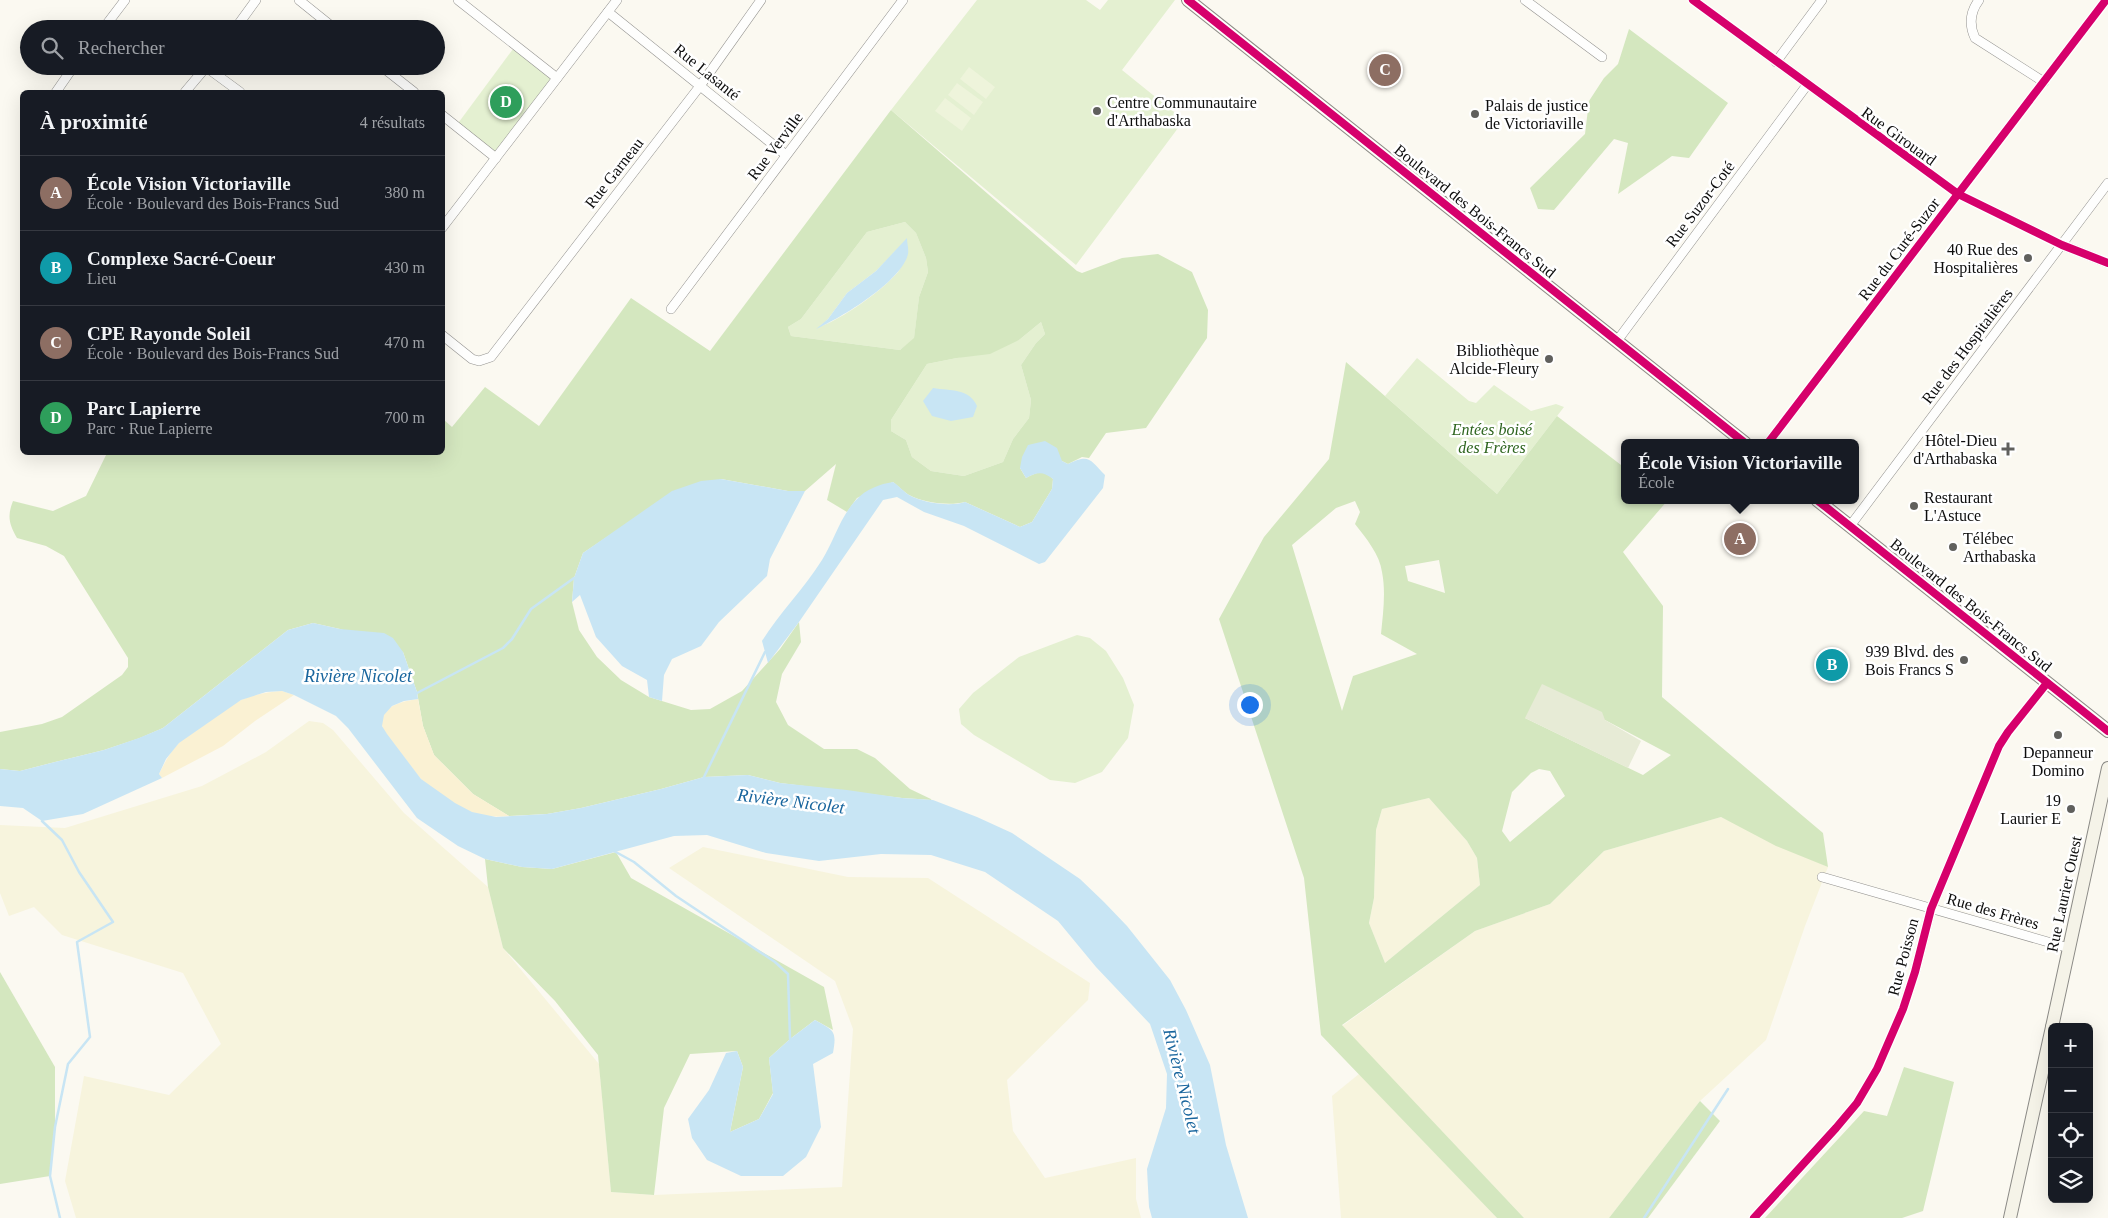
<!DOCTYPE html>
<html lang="fr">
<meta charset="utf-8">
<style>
body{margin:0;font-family:Georgia,serif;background:#242831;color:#f1f3f6}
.controls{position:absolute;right:15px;bottom:15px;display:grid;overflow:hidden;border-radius:8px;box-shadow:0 5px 20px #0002}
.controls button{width:45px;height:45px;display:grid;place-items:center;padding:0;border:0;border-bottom:1px solid #363941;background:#171b24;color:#f1f3f6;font:25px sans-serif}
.you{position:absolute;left:1249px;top:704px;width:18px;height:18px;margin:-12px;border:4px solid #fff;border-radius:50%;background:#1a73e8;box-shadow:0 0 0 8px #1a73e833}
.badge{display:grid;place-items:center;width:32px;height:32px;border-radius:50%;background:#0b8043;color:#fff;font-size:16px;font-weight:700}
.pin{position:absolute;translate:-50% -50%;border:2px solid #fff;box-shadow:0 1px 5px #0006}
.popup{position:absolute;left:1621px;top:439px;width:238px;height:65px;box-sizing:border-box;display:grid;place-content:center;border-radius:8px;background:#171b24;filter:drop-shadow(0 1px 4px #0005);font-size:16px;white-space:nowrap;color:#9ea1a6}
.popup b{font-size:19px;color:#f1f3f6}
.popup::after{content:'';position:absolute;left:50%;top:100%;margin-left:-10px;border:10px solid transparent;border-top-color:#171b24}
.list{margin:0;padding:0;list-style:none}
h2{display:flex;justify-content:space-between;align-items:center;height:65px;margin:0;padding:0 20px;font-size:21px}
h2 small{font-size:16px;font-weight:400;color:#9ea1a6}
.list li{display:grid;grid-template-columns:32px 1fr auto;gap:15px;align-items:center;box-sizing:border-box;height:75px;padding:0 20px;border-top:1px solid #363941}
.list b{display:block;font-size:19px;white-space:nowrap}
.list p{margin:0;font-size:16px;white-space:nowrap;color:#9ea1a6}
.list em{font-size:16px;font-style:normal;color:#9ea1a6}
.icon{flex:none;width:28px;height:28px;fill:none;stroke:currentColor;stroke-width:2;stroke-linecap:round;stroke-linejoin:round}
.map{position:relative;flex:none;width:2108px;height:1218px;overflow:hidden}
.search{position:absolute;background:#171b24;box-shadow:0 5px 20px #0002;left:20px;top:20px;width:425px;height:55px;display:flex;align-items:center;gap:12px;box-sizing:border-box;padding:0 18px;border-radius:28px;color:#9ea1a6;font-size:19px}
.panel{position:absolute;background:#171b24;box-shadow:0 5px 20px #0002;left:20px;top:90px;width:425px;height:365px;border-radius:8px}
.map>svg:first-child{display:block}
.farmland{fill:#f7f4dd}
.green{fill:#e4f0d1;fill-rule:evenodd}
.forest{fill:#d4e7bf;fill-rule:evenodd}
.sand{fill:#faf1d3}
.cemetery{fill:#e7ebd6}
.pitch{fill:#eef4db}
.water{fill:#c8e5f4}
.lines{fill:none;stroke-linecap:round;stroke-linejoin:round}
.stream{stroke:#c8e5f4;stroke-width:2.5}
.street-casing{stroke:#949390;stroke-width:10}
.secondary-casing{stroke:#8b8a86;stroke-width:14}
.street{stroke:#fefefd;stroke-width:9}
.secondary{stroke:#f5f3e8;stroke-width:12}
.cycleway-casing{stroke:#fff;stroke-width:11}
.cycleway{stroke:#d6006c;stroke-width:8}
.poi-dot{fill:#60605d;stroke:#fff;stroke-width:2}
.labels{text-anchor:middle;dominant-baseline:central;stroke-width:5;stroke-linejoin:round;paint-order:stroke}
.street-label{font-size:16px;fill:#0d0d0d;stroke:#fff}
.poi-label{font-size:16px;fill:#0d0d0d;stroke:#fff;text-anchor:end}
.park-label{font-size:16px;font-style:italic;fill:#2d641e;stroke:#fff}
.water-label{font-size:18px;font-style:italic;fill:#18659d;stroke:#fff}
</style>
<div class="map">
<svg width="2108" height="1218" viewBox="0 0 2108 1218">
<rect width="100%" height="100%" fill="#fbf9f1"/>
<g class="farmland">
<path d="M309 721 323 723 333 730 404 813 488 887 503 948 599 1064 611 1192 654 1195 842 1187 853 1029 835 981 669 868 703 847 848 877 928 878 1090 983 1088 1000 1007 1080 1013 1131 1045 1178 1136 1158V1199L1141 1218H76L65 1181 84 1076 169 1095 221 1044 183 973 62 935 34 907 9 916 0 893V825L65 828 202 786 266 752Z"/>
<path d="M1429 798 1467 841 1477 858 1480 885 1385 963 1369 923 1374 898 1376 830 1382 809Z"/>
<path d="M1721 817 1828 867 1805 926 1766 1040 1700 1101 1609 1218H1524L1342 1026 1475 931 1550 904 1604 851Z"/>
<path d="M1359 1074 1497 1218H1341L1332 1096Z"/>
</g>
<g class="green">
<path d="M977 0H1086L1100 10 1108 0H1175L1122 70 1184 120 1076 265 891 110Z"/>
<path d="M516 45 557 78 496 158 456 126Z"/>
<path d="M905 222 916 233 926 258 928 272 919 297 914 339 900 350 791 336 788 327 801 319 867 232ZM907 239C905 248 904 265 898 272 881 292 842 319 819 327L828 319 847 293 876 271Z"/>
<path d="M1041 322 1045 334 1036 343 1021 365 1031 400 1029 418 1013 439 1003 462 964 476 931 471 912 457 906 440 891 431V420L927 364 957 358 1019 340Z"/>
<path d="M1417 358 1469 401 1476 403 1494 385 1531 411 1556 404 1564 407 1497 494 1385 396Z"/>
<path d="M1077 635 1090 638 1106 651 1123 678 1134 705 1128 738 1102 772 1075 783 1050 780 974 735 961 724 959 709 973 693 1019 657Z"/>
</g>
<g class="forest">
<path d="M1629 29 1728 103 1689 158 1672 156 1618 194 1628 143 1614 139 1554 210 1538 209 1530 188 1585 134 1589 101 1604 78 1618 64Z"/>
<path d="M891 110 1077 271 1082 273 1122 258 1158 254 1192 272 1208 310 1207 338 1146 428 1106 433 1089 458 1082 457 1068 464 1062 461 1020 468 1026 478C1037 472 1043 470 1053 479L1052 489 1032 522 1020 527 965 502C950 506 924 503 909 495 904 492 898 486 893 482L857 498 847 512 827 500 836 464 805 491H788L721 479 616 531 583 553 574 578 572 602 579 630 597 657 621 680 649 697 691 710 710 709 742 691 780 649 799 622 801 642 782 674 776 702 788 725 824 749H857L875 758 910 789 933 800 902 798 780 783 748 775 704 777 661 789 581 808 547 814 509 816 473 794 434 755 423 726 417 692 403 652 340 629 313 623 288 630 163 728 140 738 104 750 55 762 20 771 0 769V732L42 724 62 717 122 675 128 667V658L64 556 46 546 17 538C9 524 7 516 13 501L53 511 86 496 107 453 442 452 443 419 452 427 485 387 539 426 631 298 710 351ZM905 222 916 233 926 258 928 272 919 297 914 338 900 350 791 336 788 327 801 319 867 232ZM1041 322 1045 334 1036 343 1021 365 1031 400 1029 418 1013 439 1003 462 964 476 931 471 912 457 906 440 891 431V420L927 364 957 358 990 354 1019 340Z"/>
<path d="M1346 362 1497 494 1557 416 1625 468V500H1668L1623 552 1663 606 1662 697 1823 833 1828 867 1776 846 1721 817 1604 851 1550 904 1475 931 1342 1025 1524 1218H1497L1321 1035 1304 878 1219 619 1264 537 1329 459ZM1355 501 1360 512 1355 524C1366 538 1380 555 1382 572 1386 592 1383 614 1381 634L1417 654 1353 676 1342 711 1292 545 1336 508ZM1439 560 1445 593 1408 581 1405 566ZM1525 718 1605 720 1671 755 1643 775ZM1539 769 1550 771 1565 796 1510 842 1502 831 1512 792 1531 773ZM1429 798 1467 841 1477 858 1480 885 1385 963 1369 923 1374 898 1376 830 1382 809Z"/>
<path d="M616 852 631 878 824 987 833 1030 815 1020 790 1039 769 1058 773 1093 759 1119 730 1132 743 1067 737 1051 690 1054 664 1108 654 1195 611 1192 598 1055 555 1001 503 948 488 887 485 859 522 867 552 869Z"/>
<path d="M0 972 55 1067V1127L50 1176 0 1184Z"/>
<path d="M1904 1067 1954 1082 1923 1211 1902 1218H1765L1864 1111 1887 1116Z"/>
<path d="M1700 1101 1720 1121 1648 1218H1609Z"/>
</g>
<g class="sand">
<path d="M282 691 294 695 255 721 223 746 162 778 159 774C164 764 169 754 177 745 188 732 225 707 241 700 253 694 269 692 282 691Z"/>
<path d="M418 699 423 726 434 755 473 794 509 816C496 817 483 817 471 812 456 806 431 789 420 778 411 767 403 755 394 744 390 739 383 732 382 725 379 706 404 701 418 699Z"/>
</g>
<path class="cemetery" d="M1542 684 1602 712 1605 720 1641 741 1628 768 1525 718Z"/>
<g class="pitch">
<path d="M969 67 995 87 986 99 960 79Z"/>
<path d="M957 83 983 102 974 115 948 95Z"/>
<path d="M945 98 971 118 962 131 935 111Z"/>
</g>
<g class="water">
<path d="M907 238C907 243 909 250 908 254 902 281 841 318 816 329L828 319 847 293 876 271Z"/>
<path d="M933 388C951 391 969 388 977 406L973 417 951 421 932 416 923 401Z"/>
<path d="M1045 441 1057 448 1062 461 1068 464C1090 453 1090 460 1105 475L1103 488 1045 562 1039 564 964 526 924 512 897 497 883 500 799 622 768 663 762 641C780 612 804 589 822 560 834 541 840 517 856 500 866 489 880 484 893 482 899 486 904 492 909 495 923 503 950 507 965 502L1020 527 1032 522 1052 489 1053 479C1043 471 1037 472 1026 478L1020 468 1022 457 1028 445Z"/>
<path d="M721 479 788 491H805L770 559 767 576 719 622 701 646 672 659 664 675 662 701 649 697 647 680 622 666 596 637 580 595 572 602 574 578 583 553 672 491 701 481Z"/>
<path d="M313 623 340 629 384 633 393 638 403 652 417 692 418 699 404 701 392 706 384 715 382 726 387 734 421 779 455 803 472 812 496 817 547 814 581 808 661 789 704 777 748 775 780 783 847 790 902 798 933 800 977 817 1012 833 1080 879 1104 902 1127 926 1170 980 1186 1010 1210 1065 1226 1145 1248 1218H1152L1149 1207 1147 1169 1166 1108 1167 1074 1150 1024 1096 967 1058 921 985 872 931 855 881 854 819 861 766 853 707 835 674 836 552 869 522 867 485 859 458 846 417 818 348 728 336 716 294 695 282 691 266 692 241 700 179 743 166 759 159 774 162 778 83 814 42 821 23 808 0 806V769L20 771 55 762 104 750 139 738 163 728 288 630Z"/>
<path d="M815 1020C834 1031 837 1030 833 1053L813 1064 821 1127 806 1157 783 1176H741L707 1160 692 1138 688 1119 709 1090 726 1053 737 1051 743 1067 730 1132 759 1119 773 1094 769 1058 790 1039Z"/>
</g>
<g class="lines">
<g class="stream">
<path d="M417 693 503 648 512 639 531 609 574 578"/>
<path d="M703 779 765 652"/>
<path d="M42 821 62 840 79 872 113 922 77 942 90 1037 68 1064 55 1127 50 1176 60 1218"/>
<path d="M614 851 634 862 676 896 775 962 788 974 790 1039"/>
<path d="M1644 1218 1728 1089"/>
</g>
<g class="street-casing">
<g id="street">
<path d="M299 0 335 29"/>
<path d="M458 0 557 78"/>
<path d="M1525 0 1602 57"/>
<path d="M1693 0 1958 194 2062 245 2108 263"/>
<path d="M1979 0C1970 12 1969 25 1975 38L2044 82"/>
<path d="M608 12 786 155"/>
<path d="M103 29 125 0"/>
<path d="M235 29 256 0"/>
<path d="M1776 62 1822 0"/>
<path d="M381 66 414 92"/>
<path d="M206 67 240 92"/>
<path d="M56 92 74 66"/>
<path d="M185 92 207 66"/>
<path d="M442 115 496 158"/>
<path d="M442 228 617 0"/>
<path d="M671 309 903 0"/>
<path d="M442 335 472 359 479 361 491 357 700 86 761 0"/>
<path d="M1617 341 1807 85"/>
<path d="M1768 443 2106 0"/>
<path d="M1850 526 2108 183"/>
<path d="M1822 877 2069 948"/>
<path d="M1754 1218 1836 1128 1857 1103 1877 1069 1903 1009 1915 972 1931 909 1999 746 2008 732 2047 683"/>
</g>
</g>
<g class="secondary-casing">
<g id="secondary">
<path d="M1188 0 1745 443"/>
<path d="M1817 500 2108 731"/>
<path d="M2052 1027 2108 768"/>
<path d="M2010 1218 2052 1027"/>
</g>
</g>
<use href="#street" class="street"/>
<use href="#secondary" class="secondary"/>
<g class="cycleway-casing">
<g id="cycleway">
<path d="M1188 0 1745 443"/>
<path d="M1693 0 1958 194 2062 245 2108 263"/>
<path d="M1768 443 2106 0"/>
<path d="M1817 500 2108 731"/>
<path d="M1754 1218 1836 1128 1857 1103 1877 1069 1903 1009 1915 972 1931 909 1999 746 2008 732 2047 683"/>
</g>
</g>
<use href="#cycleway" class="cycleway"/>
</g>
<g class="poi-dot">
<circle cx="1097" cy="111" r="5"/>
<circle cx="1475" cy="114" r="5"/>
<circle cx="2028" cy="258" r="5"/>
<circle cx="1549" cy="359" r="5"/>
<path d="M2005.5 441.5h5v5h5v5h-5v5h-5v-5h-5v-5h5z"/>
<circle cx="1914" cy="506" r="5"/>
<circle cx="1953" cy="547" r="5"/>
<circle cx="1964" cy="660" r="5"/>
<circle cx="2058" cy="735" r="5"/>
<circle cx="2071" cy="809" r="5"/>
</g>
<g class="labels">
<g class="street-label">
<text transform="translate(707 72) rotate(39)">Rue Lasanté</text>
<text transform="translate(1899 136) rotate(36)">Rue Girouard</text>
<text transform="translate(775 146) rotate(-53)">Rue Verville</text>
<text transform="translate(614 173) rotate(-52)">Rue Garneau</text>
<text transform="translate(1700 204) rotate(-53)">Rue Suzor-Coté</text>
<text transform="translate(1475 211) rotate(39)">Boulevard des Bois-Francs Sud</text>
<text transform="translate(1899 249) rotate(-53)">Rue du Curé-Suzor</text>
<text transform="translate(1967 346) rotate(-53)">Rue des Hospitalières</text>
<text transform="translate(1971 605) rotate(39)">Boulevard des Bois-Francs Sud</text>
<text transform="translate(2064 894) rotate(-78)">Rue Laurier Ouest</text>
<text transform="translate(1993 911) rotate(16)">Rue des Frères</text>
<text transform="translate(1903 957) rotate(-75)">Rue Poisson</text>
</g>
<g class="poi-label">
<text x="1107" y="102" text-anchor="start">Centre Communautaire<tspan x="1107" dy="18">d'Arthabaska</tspan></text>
<text x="1485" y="105" text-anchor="start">Palais de justice<tspan x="1485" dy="18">de Victoriaville</tspan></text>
<text x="2018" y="249">40 Rue des<tspan x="2018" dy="18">Hospitalières</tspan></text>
<text x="1539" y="350">Bibliothèque<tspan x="1539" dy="18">Alcide-Fleury</tspan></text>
<text x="1997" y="440">Hôtel-Dieu<tspan x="1997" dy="18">d'Arthabaska</tspan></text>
<text x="1924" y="497" text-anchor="start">Restaurant<tspan x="1924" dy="18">L'Astuce</tspan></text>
<text x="1963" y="538" text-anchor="start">Télébec<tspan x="1963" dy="18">Arthabaska</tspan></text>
<text x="1954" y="651">939 Blvd. des<tspan x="1954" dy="18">Bois Francs S</tspan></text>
<text x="2058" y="752" text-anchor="middle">Depanneur<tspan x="2058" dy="18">Domino</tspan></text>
<text x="2061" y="800">19<tspan x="2061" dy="18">Laurier E</tspan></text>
</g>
<g class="park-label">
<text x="1492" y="429">Entées boisé<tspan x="1492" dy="18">des Frères</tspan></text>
</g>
<g class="water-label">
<text x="358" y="676">Rivière Nicolet</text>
<text transform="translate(791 801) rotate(7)">Rivière Nicolet</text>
<text transform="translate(1182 1081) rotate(76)">Rivière Nicolet</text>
</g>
</g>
</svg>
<div class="controls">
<button>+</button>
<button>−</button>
<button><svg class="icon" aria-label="locate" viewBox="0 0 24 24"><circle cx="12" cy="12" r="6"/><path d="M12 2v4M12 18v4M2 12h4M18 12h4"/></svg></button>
<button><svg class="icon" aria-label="layers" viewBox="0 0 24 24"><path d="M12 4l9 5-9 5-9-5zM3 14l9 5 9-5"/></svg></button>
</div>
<div class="you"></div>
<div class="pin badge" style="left:1740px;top:539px;background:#8d6e63">A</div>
<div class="popup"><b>École Vision Victoriaville</b>École</div>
<div class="pin badge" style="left:1832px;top:665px;background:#0f9aa8">B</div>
<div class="pin badge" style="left:1385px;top:70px;background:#8d6e63">C</div>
<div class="pin badge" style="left:506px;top:102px;background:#2e9e5b">D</div>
<div class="search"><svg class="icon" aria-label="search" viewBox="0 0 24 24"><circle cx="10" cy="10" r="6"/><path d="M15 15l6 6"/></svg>Rechercher</div>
<section class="panel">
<h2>À proximité<small>4 résultats</small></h2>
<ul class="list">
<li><span class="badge" style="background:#8d6e63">A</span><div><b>École Vision Victoriaville</b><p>École · Boulevard des Bois-Francs Sud</p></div><em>380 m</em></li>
<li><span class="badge" style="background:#0f9aa8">B</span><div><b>Complexe Sacré-Coeur</b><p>Lieu</p></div><em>430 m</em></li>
<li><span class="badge" style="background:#8d6e63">C</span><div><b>CPE Rayonde Soleil</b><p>École · Boulevard des Bois-Francs Sud</p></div><em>470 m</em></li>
<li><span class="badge" style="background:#2e9e5b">D</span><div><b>Parc Lapierre</b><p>Parc · Rue Lapierre</p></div><em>700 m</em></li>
</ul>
</section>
</div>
